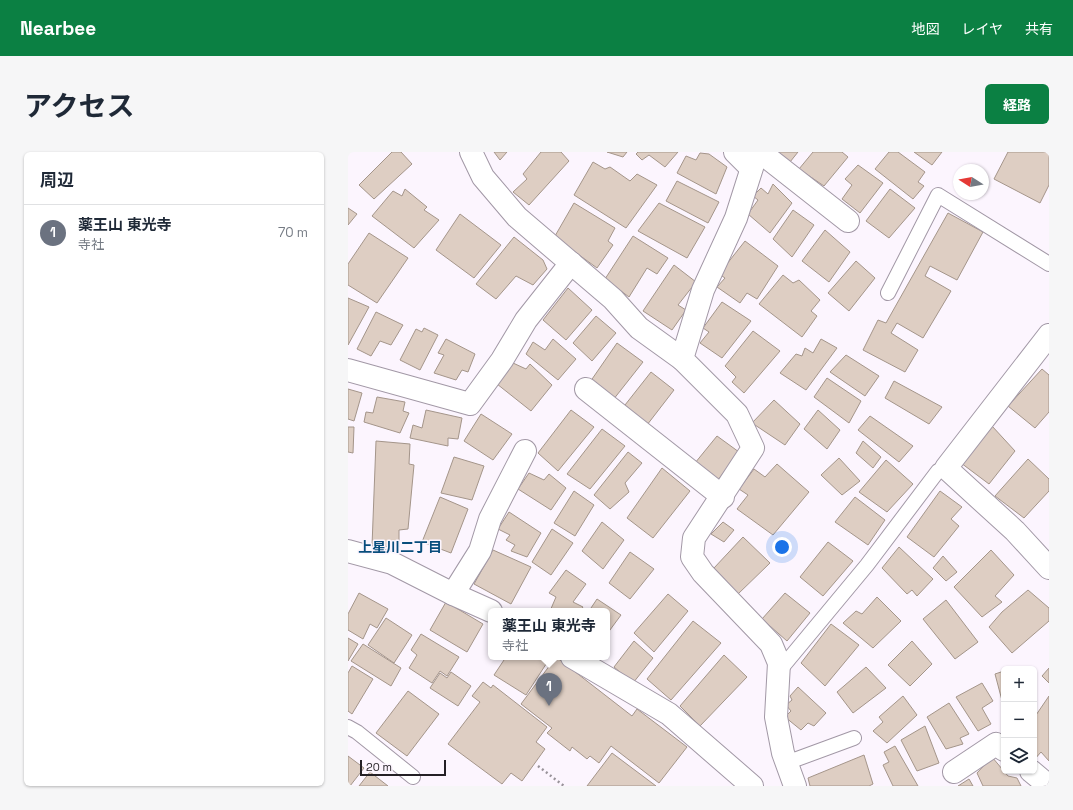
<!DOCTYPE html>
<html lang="ja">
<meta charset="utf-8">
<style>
body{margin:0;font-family:"Space Grotesk","Noto Sans JP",sans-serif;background:#f6f6f7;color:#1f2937}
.controls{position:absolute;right:12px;bottom:12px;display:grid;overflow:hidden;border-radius:6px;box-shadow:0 1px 3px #0004}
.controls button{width:36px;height:36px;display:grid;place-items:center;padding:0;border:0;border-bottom:1px solid #e0e1e3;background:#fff;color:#1f2937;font:20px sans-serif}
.compass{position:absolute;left:605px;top:12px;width:36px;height:36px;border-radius:50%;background:#fff;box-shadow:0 1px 3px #0004;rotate:281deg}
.scale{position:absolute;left:12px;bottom:10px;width:86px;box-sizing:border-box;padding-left:4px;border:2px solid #242025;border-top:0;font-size:11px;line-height:14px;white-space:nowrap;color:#242025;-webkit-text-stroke:3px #fcf5fe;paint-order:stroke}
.you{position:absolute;left:434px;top:395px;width:14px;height:14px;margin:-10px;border:3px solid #fff;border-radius:50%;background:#1a73e8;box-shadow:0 0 0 6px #1a73e833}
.badge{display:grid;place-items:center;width:26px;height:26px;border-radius:50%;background:#0b8043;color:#fff;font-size:13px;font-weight:700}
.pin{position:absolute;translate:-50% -33px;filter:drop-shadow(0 1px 2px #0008)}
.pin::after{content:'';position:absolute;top:21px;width:14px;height:12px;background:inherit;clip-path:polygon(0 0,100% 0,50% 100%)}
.popup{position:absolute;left:140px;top:456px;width:122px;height:52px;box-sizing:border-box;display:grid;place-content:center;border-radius:6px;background:#fff;filter:drop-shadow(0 1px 3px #0005);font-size:13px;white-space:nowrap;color:#747a83}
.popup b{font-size:15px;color:#1f2937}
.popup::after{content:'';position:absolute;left:50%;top:100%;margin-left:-8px;border:8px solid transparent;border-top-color:#fff}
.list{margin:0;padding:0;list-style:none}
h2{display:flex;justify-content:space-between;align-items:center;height:52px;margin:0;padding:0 16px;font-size:17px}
h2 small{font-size:13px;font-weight:400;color:#747a83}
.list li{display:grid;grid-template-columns:26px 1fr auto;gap:12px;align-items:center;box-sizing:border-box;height:56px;padding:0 16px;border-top:1px solid #e0e1e3}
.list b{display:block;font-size:15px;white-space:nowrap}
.list p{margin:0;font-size:13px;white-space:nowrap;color:#747a83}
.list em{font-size:13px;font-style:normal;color:#747a83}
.icon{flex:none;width:22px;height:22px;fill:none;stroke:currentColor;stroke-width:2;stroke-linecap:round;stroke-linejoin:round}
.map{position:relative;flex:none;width:701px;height:634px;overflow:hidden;border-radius:6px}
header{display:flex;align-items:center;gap:24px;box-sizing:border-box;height:56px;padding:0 20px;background:#0b8043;color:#fff}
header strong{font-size:19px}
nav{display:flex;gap:22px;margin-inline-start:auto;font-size:14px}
.intro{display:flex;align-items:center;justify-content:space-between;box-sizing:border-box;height:96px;padding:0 24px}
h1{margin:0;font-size:28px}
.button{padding:10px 18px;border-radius:6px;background:#0b8043;color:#fff;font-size:14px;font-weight:700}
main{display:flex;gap:24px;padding:0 24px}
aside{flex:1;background:#fff;border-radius:6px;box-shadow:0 1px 3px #0004}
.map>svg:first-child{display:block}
.building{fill:#decec3;stroke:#a4958a}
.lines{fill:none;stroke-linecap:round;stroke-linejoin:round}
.service-casing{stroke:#a298a6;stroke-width:16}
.minor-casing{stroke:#a298a6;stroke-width:24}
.path{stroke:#99939a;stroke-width:2.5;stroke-dasharray:2 3;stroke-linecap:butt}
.service{stroke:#fff;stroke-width:14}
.minor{stroke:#fff;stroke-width:22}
.labels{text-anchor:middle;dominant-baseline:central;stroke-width:3;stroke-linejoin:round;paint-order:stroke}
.neighbourhood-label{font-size:14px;font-weight:bold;fill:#084d7c;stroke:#fcf5fe}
</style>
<header>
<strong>Nearbee</strong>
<nav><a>地図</a><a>レイヤ</a><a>共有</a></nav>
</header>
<div class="intro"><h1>アクセス</h1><a class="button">経路</a></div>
<main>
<aside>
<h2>周辺<small></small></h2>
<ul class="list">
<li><span class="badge" style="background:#6b7280">1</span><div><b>薬王山 東光寺</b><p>寺社</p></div><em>70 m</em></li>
</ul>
</aside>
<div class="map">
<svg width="701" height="634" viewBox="0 0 701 634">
<rect width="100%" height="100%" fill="#fcf5fe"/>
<g class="building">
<path d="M44 0H53L64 12 26 47 11 33Z"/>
<path d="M146 0H159L152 8Z"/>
<path d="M193 0H213L221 9 181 53 165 40 179 27 175 22Z"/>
<path d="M259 0H279L275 5Z"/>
<path d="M290 0H330L317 15 301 3 294 8 288 2Z"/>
<path d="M428 0H450L442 10Z"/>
<path d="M465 0H494L500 5 476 34 451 17Z"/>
<path d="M541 0H550L577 20 570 30 576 34 565 47 527 17Z"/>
<path d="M566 0H594L584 13Z"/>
<path d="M660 0H701V33L692 51 646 27Z"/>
<path d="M352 1 361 2 379 15 368 42 329 21 338 4 348 8Z"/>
<path d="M245 10 257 17 262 15 282 29 289 22 309 33 278 76 226 43Z"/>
<path d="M510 13 535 31 512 61 494 47 504 33 497 27Z"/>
<path d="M329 29 371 50 360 71 318 49Z"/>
<path d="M425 32 444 51 422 81 400 62 410 48 405 44 413 36 420 42Z"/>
<path d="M57 37 79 55 76 58 91 68 66 96 24 64 45 39 54 44Z"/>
<path d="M542 37 567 56 541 86 518 69Z"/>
<path d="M226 51 267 76 260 89 265 93 249 116 227 100 207 84Z"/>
<path d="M311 51 357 75 339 106 290 79Z"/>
<path d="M0 56 9 62 0 73Z"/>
<path d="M445 58 466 73 444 105 425 87Z"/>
<path d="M600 61 635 80 609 128 582 114 577 124 603 139 575 186 549 171 543 181 570 198 557 220 515 198 530 168 538 171Z"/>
<path d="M112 62 153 93 126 126 88 98Z"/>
<path d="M477 78 502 100 481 130 454 109Z"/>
<path d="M21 81 60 106 29 151 0 133V112Z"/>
<path d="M285 84 320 106 309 122 299 116 281 145 257 127Z"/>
<path d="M166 85 195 108 199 117 185 133 168 124 148 147 128 132Z"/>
<path d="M397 89 430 114 409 147 399 141 392 151 369 135 377 126 371 122Z"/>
<path d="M508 109 527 126 501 159 480 141Z"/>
<path d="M326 113 348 130 330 153 338 158 324 178 295 159Z"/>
<path d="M435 123 445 131 451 128 472 148 463 159 469 164 454 185 411 152Z"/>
<path d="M220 136 244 158 218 188 195 168Z"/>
<path d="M0 146 21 155 0 193Z"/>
<path d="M374 150 403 169 374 206 352 191 361 180 355 176Z"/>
<path d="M28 160 55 173 43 193 32 189 23 204 9 197Z"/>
<path d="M248 164 268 181 244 209 225 191Z"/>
<path d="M76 176 90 183 72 218 52 208 68 177 74 180Z"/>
<path d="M405 179 432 199 396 241 384 230 388 225 377 214Z"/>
<path d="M98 187 127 202 120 220 114 218 108 228 86 221 96 203 90 201Z"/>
<path d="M205 187 228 207 210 228 178 202 185 190 197 198Z"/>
<path d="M473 187 489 196 458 238 432 221 448 202 454 204 457 196 465 201Z"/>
<path d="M269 191 295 210 265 248 242 230Z"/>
<path d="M498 203 531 224 517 244 482 220Z"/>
<path d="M165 211 178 217 182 212 204 233 183 259 149 232Z"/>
<path d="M694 217 701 223V260L687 276 660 254Z"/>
<path d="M303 220 326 238 299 273 277 253Z"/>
<path d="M479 226 513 249 501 271 466 245Z"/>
<path d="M546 229 594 255 581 272 537 246Z"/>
<path d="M0 237 14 241 6 269 0 267Z"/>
<path d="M29 245 57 250 55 259 61 261 52 281 16 270 18 260 25 261Z"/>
<path d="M426 248 452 272 437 293 404 271Z"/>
<path d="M78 258 114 266 110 287 100 286V294L62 286 65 273 74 276Z"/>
<path d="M223 258 246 275 210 319 190 301Z"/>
<path d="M470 258 492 278 479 297 456 277Z"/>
<path d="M133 262 164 282 145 308 116 289Z"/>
<path d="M522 264 565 294 551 310 510 278Z"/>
<path d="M644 274 667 299 641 332 613 311Z"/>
<path d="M0 275H6L5 301 0 300Z"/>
<path d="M254 277 277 294 242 337 219 322Z"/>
<path d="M369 284 391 300 370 328 347 311Z"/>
<path d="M28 289 62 292 61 312 66 313 60 377 51 378V395L24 394Z"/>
<path d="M515 289 533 305 525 316 508 301Z"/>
<path d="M280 300 294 311 277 331 281 340 262 357 246 343Z"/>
<path d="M106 305 136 314 124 348 93 341Z"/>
<path d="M491 306 512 329 494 343 473 323Z"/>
<path d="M680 307 701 327V339L676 366 647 344Z"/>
<path d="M538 308 565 332 539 360 511 340Z"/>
<path d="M429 312 461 340 425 383 389 357 400 343 391 337 406 317 417 325Z"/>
<path d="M314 316 342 339 305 386 279 366Z"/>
<path d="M181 321 196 328 201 322 218 336 203 358 170 337Z"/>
<path d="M226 339 246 353 227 384 206 371Z"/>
<path d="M592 339 614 355 603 367 611 374 586 405 559 385Z"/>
<path d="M92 345 120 357 103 401 74 390Z"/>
<path d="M507 345 537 368 520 393 487 370Z"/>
<path d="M161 360 193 381 179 405 163 399 167 393 158 388 162 383 150 377Z"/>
<path d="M254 370 276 388 255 417 234 399Z"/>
<path d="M375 370 386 378 376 390 363 382Z"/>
<path d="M204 377 225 391 203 423 184 410Z"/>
<path d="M395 385 422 411 390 442 366 416Z"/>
<path d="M480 390 505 409 475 444 452 425Z"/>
<path d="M551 395 585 427 569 444 564 438 559 442 534 416Z"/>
<path d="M145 398 183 415 163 452 126 432Z"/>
<path d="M643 398 666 423 647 444 654 450 634 465 606 435Z"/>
<path d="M282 400 306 417 282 447 261 431Z"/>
<path d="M595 404 609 420 598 429 585 416Z"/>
<path d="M218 418 238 432 225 450 235 455 232 459H202L208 445 201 441Z"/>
<path d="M680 438 701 456V469L664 501 641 475 654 460Z"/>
<path d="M11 441 40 457 29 476 22 472 15 487 0 478V462Z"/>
<path d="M437 441 462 461 439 489 414 467Z"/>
<path d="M320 442 340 459 306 500 286 481Z"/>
<path d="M529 445 553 469 525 496 495 471 508 459 514 462Z"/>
<path d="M249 447 273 463 259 482V459H241Z"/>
<path d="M598 448 630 490 607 507 575 467Z"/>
<path d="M98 450 135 472 119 500 82 478Z"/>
<path d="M38 466 64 483 46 511 20 493Z"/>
<path d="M345 469 373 491 323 548 299 527Z"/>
<path d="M483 472 511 493 477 534 453 511Z"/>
<path d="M73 482 111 505 99 524 92 519 84 531 61 516 69 503 63 498Z"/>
<path d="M0 486 10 492 0 509Z"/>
<path d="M286 489 305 506 285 531 266 515Z"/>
<path d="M564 489 584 512 562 534 540 513Z"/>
<path d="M15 492 53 516 43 534 3 509Z"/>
<path d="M376 503 399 525 352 574 332 554Z"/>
<path d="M158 505H201L202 506 178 543 146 523Z"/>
<path d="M208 505 284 564 289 557 339 595 311 631 263 594 251 611 242 604 239 607 224 595 222 599 199 581 204 576 173 552Z"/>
<path d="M4 514 25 527 4 562 0 559V521Z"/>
<path d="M518 515 538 536 505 561 489 540Z"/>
<path d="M701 516V531L694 524Z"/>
<path d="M656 519V556L647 522Z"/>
<path d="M103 520 123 534 110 554 82 536 92 521 99 526Z"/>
<path d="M135 530 143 536 145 533 199 575 188 590 197 597 174 629 163 621 154 632 100 592 132 550 124 544Z"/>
<path d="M634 531 645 549 634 556 643 572 630 579 608 545Z"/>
<path d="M450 535 478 561 466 574 460 571 453 578 437 565 443 559 438 553 444 548 442 544Z"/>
<path d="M60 539 91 562 59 604 28 581Z"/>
<path d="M555 544 569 563 539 591 525 579 535 570 531 565Z"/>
<path d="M701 544V609L693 600 686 608V566Z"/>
<path d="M601 551 621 582 612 586 615 592 598 597 579 565Z"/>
<path d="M577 574 591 611 569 619 553 588Z"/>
<path d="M547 594 570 634H545L535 613 541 610 536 600Z"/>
<path d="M264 601 308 634H239Z"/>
<path d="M516 603 525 632 521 634H462L460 626Z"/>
<path d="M0 604 16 616 2 634H0Z"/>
<path d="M644 605 660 624 669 626 673 634H635L629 621Z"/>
<path d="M22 620 40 634H11Z"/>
<path d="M621 627 625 634H610Z"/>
</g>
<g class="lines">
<g class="service-casing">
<g id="service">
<path d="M540 141 590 43 701 112"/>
<path d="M431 519 519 413 590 319 598 316"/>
<path d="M0 575 9 580 65 625"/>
<path d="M438 611 506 586"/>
</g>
</g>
<g class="minor-casing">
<g id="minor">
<path d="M123 0 135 25 169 65 265 147 291 176 334 207"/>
<path d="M387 0 403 16"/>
<path d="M409 0 388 66 355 138 334 207 389 262 405 296 346 386 344 405 355 421 423 492 431 511 428 565 435 601 447 634"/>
<path d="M412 0 500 69"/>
<path d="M701 183 598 316 667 379 701 416"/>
<path d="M0 218 122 252 154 208 178 168 223 111"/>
<path d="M238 237 375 345"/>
<path d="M0 399 44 411 105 442 143 459"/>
<path d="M105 442 132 399 142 367 177 299"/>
<path d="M224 505 321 562 404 634"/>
<path d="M683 619 701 634"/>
<path d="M606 620 648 592 656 598"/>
</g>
</g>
<path class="path" d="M190 614 216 634"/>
<use href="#service" class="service"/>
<use href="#minor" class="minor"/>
</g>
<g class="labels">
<g class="neighbourhood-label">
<text x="52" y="395">上星川二丁目</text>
</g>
</g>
</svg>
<div class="controls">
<button>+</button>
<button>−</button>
<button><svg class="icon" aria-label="layers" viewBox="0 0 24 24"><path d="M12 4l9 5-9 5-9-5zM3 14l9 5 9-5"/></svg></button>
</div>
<svg class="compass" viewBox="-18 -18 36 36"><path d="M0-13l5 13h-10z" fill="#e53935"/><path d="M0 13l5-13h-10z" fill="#747a83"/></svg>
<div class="scale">20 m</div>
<div class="you"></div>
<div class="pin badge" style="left:201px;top:554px;background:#6b7280">1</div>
<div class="popup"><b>薬王山 東光寺</b>寺社</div>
</div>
</main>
